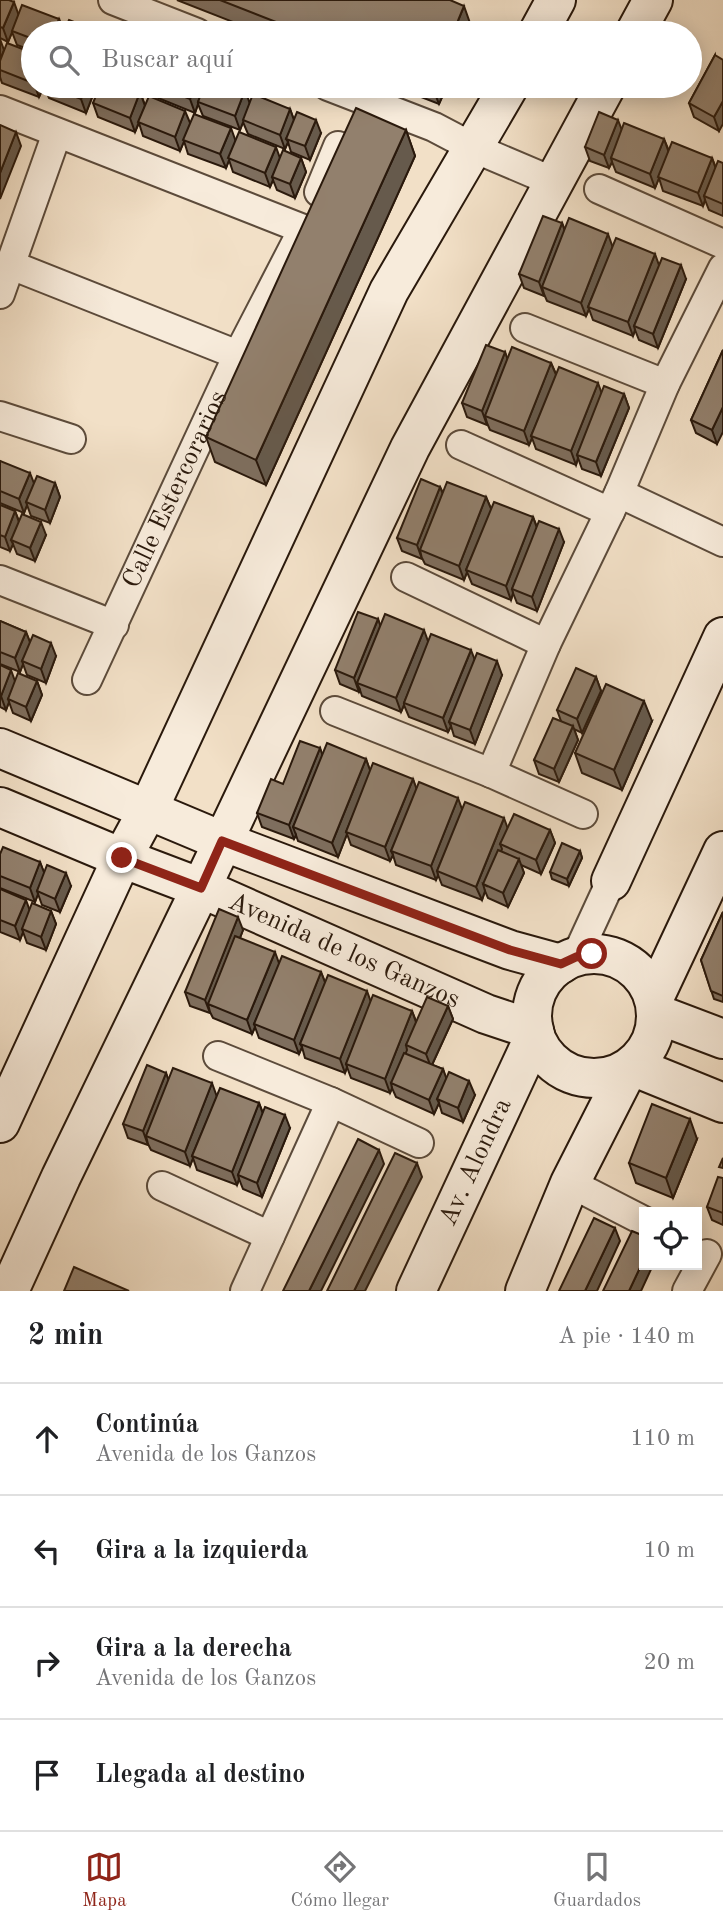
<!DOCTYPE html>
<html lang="es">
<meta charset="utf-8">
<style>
body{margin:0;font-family:"Old Standard TT",serif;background:#f2f2f2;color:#202124}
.controls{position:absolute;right:21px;bottom:21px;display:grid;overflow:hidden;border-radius:0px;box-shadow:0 4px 18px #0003}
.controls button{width:63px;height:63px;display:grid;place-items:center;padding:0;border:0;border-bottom:2px solid #e0e0e0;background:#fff;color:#202124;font:35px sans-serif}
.stop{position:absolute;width:21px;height:21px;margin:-16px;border:5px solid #8f2418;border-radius:50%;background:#fff}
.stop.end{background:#8f2418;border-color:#fff;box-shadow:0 2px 7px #0008}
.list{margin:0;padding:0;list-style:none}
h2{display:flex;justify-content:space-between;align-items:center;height:91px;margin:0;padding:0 28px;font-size:30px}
h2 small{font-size:23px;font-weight:400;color:#757577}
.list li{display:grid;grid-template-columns:46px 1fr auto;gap:21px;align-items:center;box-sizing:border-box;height:112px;padding:0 28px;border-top:2px solid #e0e0e0}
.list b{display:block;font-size:26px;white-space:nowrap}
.list p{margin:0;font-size:23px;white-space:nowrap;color:#757577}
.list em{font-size:23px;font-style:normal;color:#757577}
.icon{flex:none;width:38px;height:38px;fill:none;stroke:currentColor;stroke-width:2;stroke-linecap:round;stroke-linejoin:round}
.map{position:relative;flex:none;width:723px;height:1291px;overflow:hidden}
.search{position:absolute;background:#fff;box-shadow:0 4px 18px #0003;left:21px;right:21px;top:21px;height:77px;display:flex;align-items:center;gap:18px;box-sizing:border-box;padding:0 24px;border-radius:38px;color:#757577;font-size:26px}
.sheet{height:539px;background:#fff}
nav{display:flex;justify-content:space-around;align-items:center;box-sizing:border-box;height:98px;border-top:2px solid #e0e0e0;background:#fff;font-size:19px;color:#757577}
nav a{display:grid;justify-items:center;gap:4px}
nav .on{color:#8f2418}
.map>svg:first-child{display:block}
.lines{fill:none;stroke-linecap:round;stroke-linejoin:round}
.street-casing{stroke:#5c4b3b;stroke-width:32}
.secondary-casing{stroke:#2a190c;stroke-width:42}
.street{stroke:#f7ebdb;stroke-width:28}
.secondary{stroke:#f7ebdb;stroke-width:38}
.wall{fill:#7e6e5e;stroke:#2a190c;stroke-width:2}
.shaded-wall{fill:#665a4c;stroke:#2a190c;stroke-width:2}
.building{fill:#92806d;stroke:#2a190c;stroke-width:2}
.route{stroke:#8f2418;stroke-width:9}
.labels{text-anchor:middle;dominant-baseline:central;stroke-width:5;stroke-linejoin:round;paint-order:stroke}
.street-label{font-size:26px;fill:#2a190c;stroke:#f7ebdb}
</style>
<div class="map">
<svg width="723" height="1291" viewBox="0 0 723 1291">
<rect width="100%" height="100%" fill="#f2e0c7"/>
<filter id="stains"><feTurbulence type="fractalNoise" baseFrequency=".00286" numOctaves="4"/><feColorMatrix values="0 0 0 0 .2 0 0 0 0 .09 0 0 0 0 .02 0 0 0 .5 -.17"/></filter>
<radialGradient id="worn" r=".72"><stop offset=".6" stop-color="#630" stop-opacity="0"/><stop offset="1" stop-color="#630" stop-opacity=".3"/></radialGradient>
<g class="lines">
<g class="street-casing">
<g id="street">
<path d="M113 0 197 33"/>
<path d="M328 86 434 127 474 148 554 182"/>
<path d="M0 110 303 229"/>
<path d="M599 189 723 244"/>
<path d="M319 192 338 146"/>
<path d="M11 265 238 355"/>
<path d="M0 294 57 133"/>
<path d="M525 328 665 384"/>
<path d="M0 416 71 439"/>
<path d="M461 445 610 512"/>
<path d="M619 493 723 542"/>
<path d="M406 577 546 644"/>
<path d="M0 580 114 625"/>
<path id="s1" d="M87 680 238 355 297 241"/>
<path d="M335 711 491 773 583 814"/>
<path d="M491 773 546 644 619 493 665 384 723 268"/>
<path d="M576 957 611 881"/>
<path d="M218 1056 331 1102 419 1143"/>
<path d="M570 1183 644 1221"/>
<path d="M162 1186 270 1236"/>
<path d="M245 1291 331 1102"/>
<path d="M687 1291 707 1254"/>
</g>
</g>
<g class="secondary-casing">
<g id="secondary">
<path d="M538 33 556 0"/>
<path d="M635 33 653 0"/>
<path d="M0 748 222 841 510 950 561 964"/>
<path id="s2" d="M0 807 122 858 201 888 486 1014 534 1030"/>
<path d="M611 881 723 637"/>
<circle cx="594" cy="1016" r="62"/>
<path d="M654 998 723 851"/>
<path d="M657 1014 723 1039"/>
<path d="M632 1066 723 1103"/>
<path d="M0 1123 122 858 148 810 389 291 509 86"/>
<path d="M9 1291 61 1177 201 888 410 448 606 86"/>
<path id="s3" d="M416 1291 535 1035"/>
<path d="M525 1291 570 1183 628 1069"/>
</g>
</g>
<use href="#street" class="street"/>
<use href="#secondary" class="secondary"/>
</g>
<g class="wall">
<path d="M0 0 18 14 59 19 64 32 101 33H33V51L17 45 12 32 8 42 0 38Z"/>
<path d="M177 0H450L471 26 468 33H261Z"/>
<path d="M33 53V86H44L39 97 2 83 0 77V61Z"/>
<path d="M715 55 719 131 694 117 689 103Z"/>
<path d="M44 86H96V87L86 113 49 98Z"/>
<path d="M129 86H153L150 94Z"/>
<path d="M153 86H234L250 102 290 109 294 120 321 133 310 160 291 152 288 142 285 149 248 134 243 122 240 130 203 116 198 104 195 113 158 98Z"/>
<path d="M393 86H447L439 104Z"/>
<path d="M140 92 145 105 279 158H301L306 172 295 198 277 190 273 180 270 187 233 172 229 160 226 168 188 154 184 141 180 151 143 136 139 123 135 132 98 117 93 103Z"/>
<path d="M622 129 664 139 669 151 712 158 716 168 723 163V216L709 210 705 200 703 206 663 191 659 178 655 188 616 172 612 162 609 168 590 161 585 147Z"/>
<path d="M406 130 415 156 266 485 215 462 206 437Z"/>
<path d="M562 223 565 230 613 246 659 264 686 279 658 348 639 340 635 330 633 336 593 320 589 309 586 316 547 301 544 294V296L524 288 519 274Z"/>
<path d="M723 350 717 444 696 433 691 420Z"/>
<path d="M505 352 507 359 551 363 556 374 602 393 624 394 629 408 601 476 582 469 578 458 576 465 536 449 532 438 529 445 490 430 487 423V425L467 417 462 403Z"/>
<path d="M0 461 34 484 55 483 60 497 50 523 31 516 27 505 24 513 0 503Z"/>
<path d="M440 487 443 493 486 497 491 509 533 517 537 527 564 542 537 611 517 603 513 593 511 600 472 584 467 572 464 580 425 564 422 558V559L402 551 397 538Z"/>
<path d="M0 505 15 511 19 521 46 535 35 561 17 554 13 544 10 551 0 547Z"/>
<path d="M378 619 380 626 428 642 474 660 502 675 475 744 454 736 451 726 448 732 409 717 404 705 401 712 362 696 360 690 359 692 340 684 335 670Z"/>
<path d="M0 621 26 632 30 642 56 656 46 683 27 675 23 664 20 672 0 664Z"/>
<path d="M0 665 15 681H37L42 695 31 721 13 713 9 702 6 710 0 707Z"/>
<path d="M596 677 601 691 582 733 574 729 578 740 559 782 539 774 534 760 561 721 557 710Z"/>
<path d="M652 721 622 790 582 773 575 753Z"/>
<path d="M320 748 322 755 366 759 370 771 413 779 416 789 508 829 550 830 555 843 541 874 521 865 524 873 508 907 488 898 485 891 482 900 442 885 438 875 436 880 396 865 393 855 390 861 351 845 347 834 338 857 298 841 296 835 294 839 262 827 257 813 283 784Z"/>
<path d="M580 851 582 858 569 886 552 879 550 872Z"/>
<path d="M0 854 40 862 44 873 71 886 60 912 42 905 38 894 35 902 0 888Z"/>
<path d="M0 889 30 910 51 911 56 924 46 950 27 943 23 932 20 940 0 932Z"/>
<path d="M723 912V1002L714 999 701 960Z"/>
<path d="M243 930 240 938 279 963 321 972 325 982 371 1001 412 1011 416 1021 448 1006 453 1019 432 1065 443 1069 446 1079 475 1095 463 1122 442 1113 439 1103 434 1114 396 1097 392 1088 390 1093 351 1078 347 1067 345 1073 305 1058 302 1047 299 1054 259 1038 255 1027 252 1034 213 1018 210 1012V1013L190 1006 185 992Z"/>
<path d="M166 1073 168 1079 217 1095 259 1103 263 1113 290 1128 262 1197 243 1189 239 1179 237 1185 197 1170 193 1158 190 1166 151 1150 148 1144V1145L128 1138 123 1124Z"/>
<path d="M697 1139 673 1198 636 1183 629 1163Z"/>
<path d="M723 1178V1225L712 1220 707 1207Z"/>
</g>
<g class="shaded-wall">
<path d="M14 2 19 16 8 42 3 28Z"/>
<path d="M464 6 471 26 468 33H453Z"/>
<path d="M59 19 64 33H53Z"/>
<path d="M0 39 4 50 0 60Z"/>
<path d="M35 86H44L39 97Z"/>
<path d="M86 86H96V87L86 113 81 99Z"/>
<path d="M147 86H153L150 94Z"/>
<path d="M195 86H205L198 102V104L195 113 190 99Z"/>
<path d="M432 86H447L439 104Z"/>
<path d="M245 90 250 104 240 130 235 116Z"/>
<path d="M140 92 145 106 135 132 130 118Z"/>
<path d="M723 101V124L719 131 714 117Z"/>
<path d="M290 109 295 123 286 139 288 142 285 149 280 135Z"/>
<path d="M185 111 191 125 180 151 175 137Z"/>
<path d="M316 120 321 133 310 160 305 146Z"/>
<path d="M618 120 623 133 611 158 612 162 609 168 604 155Z"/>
<path d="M231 128 236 142 226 168 220 154Z"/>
<path d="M406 130 415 156 266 485 256 460Z"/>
<path d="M16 132 21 146 0 199V173Z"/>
<path d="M664 139 669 153 655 188 650 174Z"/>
<path d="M276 147 281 161 272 177 273 180 270 187 265 173Z"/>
<path d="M301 158 306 172 295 198 290 184Z"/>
<path d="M712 158 717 172 704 196 705 200 703 206 698 193Z"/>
<path d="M562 223 567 237 542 287 544 294V296L539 282Z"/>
<path d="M608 234 613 248 588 307 589 309 586 316 581 303Z"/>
<path d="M655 254 660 268 634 326 635 330 633 336 628 322Z"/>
<path d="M681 265 686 279 658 348 653 334Z"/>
<path d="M505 352 510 366 485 416 487 423V425L482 411Z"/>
<path d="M551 363 557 377 531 436 532 438 529 445 524 431Z"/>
<path d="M598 383 603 397 577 455 578 458 576 465 571 451Z"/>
<path d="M624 394 629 408 601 476 596 462Z"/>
<path d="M723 407V432L717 444 712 430Z"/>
<path d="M30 473 35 486 26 502 27 505 24 513 19 499Z"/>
<path d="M55 483 60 497 50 523 45 510Z"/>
<path d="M440 487 446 501 420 550 422 559 417 545Z"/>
<path d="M486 497 492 511 466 570 467 572 464 580 459 566Z"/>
<path d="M15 511 20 525 11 540 13 544 10 551 5 537Z"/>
<path d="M533 517 538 531 512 589 513 593 511 600 506 586Z"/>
<path d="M41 522 46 535 35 561 30 548Z"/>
<path d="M559 529 564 542 537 611 532 597Z"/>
<path d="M378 619 383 633 357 683 360 690 359 692 354 678Z"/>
<path d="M424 630 429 644 404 703V705L401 712 396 698Z"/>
<path d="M26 632 31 645 22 661 23 664 20 672 15 658Z"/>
<path d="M51 643 56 656 46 683 41 669Z"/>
<path d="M471 650 476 663 449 722 451 726 448 732 443 718Z"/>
<path d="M497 661 502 675 475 744 470 730Z"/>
<path d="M11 670 16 684 8 699 9 702 6 710 1 696Z"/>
<path d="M596 677 601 691 582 733 577 719Z"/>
<path d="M37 681 42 695 31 721 26 707Z"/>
<path d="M644 701 652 721 622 790 614 770Z"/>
<path d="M573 726 578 740 559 782 554 769Z"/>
<path d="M320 748 325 762 293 827 296 835 294 839 289 825Z"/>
<path d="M366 759 371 773 346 832 347 834 338 857 332 843Z"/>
<path d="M413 779 418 793 391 851 393 855 390 861 385 847Z"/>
<path d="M458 798 463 812 437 871 438 875 436 880 431 866Z"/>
<path d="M504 818 509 832 500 844 502 849 487 886 483 884 485 891 482 900 476 887Z"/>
<path d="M550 830 555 843 541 874 536 860Z"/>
<path d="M580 851 582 858 569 886 567 879Z"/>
<path d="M519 859 524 873 508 907 503 893Z"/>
<path d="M40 862 45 875 37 891 38 894 35 902 30 888Z"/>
<path d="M66 873 71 886 60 912 55 899Z"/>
<path d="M26 900 31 914 22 929 23 932 20 940 15 926Z"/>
<path d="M51 911 56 924 46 950 41 937Z"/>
<path d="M238 917 243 930 213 1006 208 1004 210 1012V1013L205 1000Z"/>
<path d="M275 952 280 966 254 1024 255 1027 252 1034 247 1020Z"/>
<path d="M321 972 326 985 300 1044 302 1047 299 1054 294 1040Z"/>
<path d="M367 991 372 1005 346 1064 347 1067 345 1073 340 1059Z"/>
<path d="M448 1006 453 1019 431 1067 426 1054Z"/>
<path d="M412 1011 417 1025 406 1045 407 1050 394 1084 391 1083 392 1088 390 1093 385 1079Z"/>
<path d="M443 1069 448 1083 437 1099 439 1103 434 1114 429 1100Z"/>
<path d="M166 1073 171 1087 146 1136 148 1144V1145L143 1131Z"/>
<path d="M469 1081 475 1095 463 1122 458 1108Z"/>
<path d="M212 1083 217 1097 192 1156 193 1158 190 1166 185 1152Z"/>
<path d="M259 1103 264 1117 238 1175 239 1179 237 1185 232 1172Z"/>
<path d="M285 1115 290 1128 262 1197 257 1183Z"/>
<path d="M690 1119 697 1139 673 1198 666 1178Z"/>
<path d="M379 1150 384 1164 321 1291H309Z"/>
<path d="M417 1163 422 1177 365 1291H354Z"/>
<path d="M615 1228 620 1241 597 1291H585Z"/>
<path d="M644 1259V1265H653L641 1291H629Z"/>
</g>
<g class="building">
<path d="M0 0H9L14 2 3 28 0 27Z"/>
<path d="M220 0H450L464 6 453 33H304Z"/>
<path d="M22 5 59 19 53 33H33V39L12 31Z"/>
<path d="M69 20 101 33H63Z"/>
<path d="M7 43 33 53V83L0 70V61Z"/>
<path d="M715 55 723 60V101L714 117 689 103Z"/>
<path d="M47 86H86L81 99Z"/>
<path d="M100 86H125L140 92 130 118 93 103Z"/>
<path d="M156 86H195L190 99Z"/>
<path d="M204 86H234L245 90 235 116 198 102Z"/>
<path d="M253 94 290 109 280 135 243 120Z"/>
<path d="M149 96 185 111 175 137 138 122Z"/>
<path d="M356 108 406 130 256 460 206 437Z"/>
<path d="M297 112 316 120 305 146 286 139Z"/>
<path d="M599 112 618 120 604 155 585 147Z"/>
<path d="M194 114 231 128 220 154 183 140Z"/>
<path d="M624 123 664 139 650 174 611 158Z"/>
<path d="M0 125 16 132 0 173Z"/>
<path d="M239 132 276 147 265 173 228 158Z"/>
<path d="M672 142 712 158 698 193 658 177Z"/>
<path d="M283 150 301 158 290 184 272 177Z"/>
<path d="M718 161 723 163V204L704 196Z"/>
<path d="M543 216 562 223 539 282 519 274Z"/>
<path d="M569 218 608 234 581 303 542 287Z"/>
<path d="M616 238 655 254 628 322 588 307Z"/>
<path d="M662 258 681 265 653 334 634 326Z"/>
<path d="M486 345 505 352 482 411 462 403Z"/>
<path d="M512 347 551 363 524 431 485 416Z"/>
<path d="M723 350V407L712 430 691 420Z"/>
<path d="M559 367 598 383 571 451 531 436Z"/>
<path d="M604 386 624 394 596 462 577 455Z"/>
<path d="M0 461 30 473 19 499 0 491Z"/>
<path d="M37 476 55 483 45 510 26 502Z"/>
<path d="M421 479 440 487 417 545 397 538Z"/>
<path d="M447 482 486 497 459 566 420 550Z"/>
<path d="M494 502 533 517 506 586 466 570Z"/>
<path d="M0 505 15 511 5 537 0 535Z"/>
<path d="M22 514 41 522 30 548 11 540Z"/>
<path d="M539 521 559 529 532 597 512 589Z"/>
<path d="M358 612 378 619 354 678 335 670Z"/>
<path d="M385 614 424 630 396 698 357 683Z"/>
<path d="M0 621 26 632 15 658 0 652Z"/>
<path d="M431 634 471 650 443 718 404 703Z"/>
<path d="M33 635 51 643 41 669 22 661Z"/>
<path d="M477 653 497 661 470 730 449 722Z"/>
<path d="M0 665 11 670 1 696H0Z"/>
<path d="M576 668 596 677 577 719 557 710Z"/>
<path d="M18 673 37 681 26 707 8 699Z"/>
<path d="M606 684 644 701 614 770 575 753Z"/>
<path d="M553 718 573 726 554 769 534 760Z"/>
<path d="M300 741 320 748 289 825 257 813 271 779 283 784Z"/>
<path d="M327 743 366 759 332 843 293 827Z"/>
<path d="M373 763 413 779 385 847 346 832Z"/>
<path d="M419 782 458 798 431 866 391 851Z"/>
<path d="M465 802 504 818 476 887 437 871Z"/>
<path d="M514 814 550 830 536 860 500 844Z"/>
<path d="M562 843 580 851 567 879 550 872Z"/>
<path d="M3 847 40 862 30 888 0 876V854Z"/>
<path d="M498 850 519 859 503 893 483 884Z"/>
<path d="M47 865 66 873 55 899 37 891Z"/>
<path d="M0 889 26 900 15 926 0 920Z"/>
<path d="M32 903 51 911 41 937 22 929Z"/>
<path d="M219 909 238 917 205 1000 185 992Z"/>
<path d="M723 912V996L711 991 701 960Z"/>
<path d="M235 936 275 952 247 1020 208 1004Z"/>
<path d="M282 956 321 972 294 1040 254 1024Z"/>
<path d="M328 975 367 991 340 1059 300 1044Z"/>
<path d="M373 995 412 1011 385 1079 346 1064Z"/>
<path d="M427 997 448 1006 426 1054 406 1045Z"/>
<path d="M404 1053 443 1069 429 1100 391 1083Z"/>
<path d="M147 1065 166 1073 143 1131 123 1124Z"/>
<path d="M173 1068 212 1083 185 1152 146 1136Z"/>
<path d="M449 1072 469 1081 458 1108 437 1099Z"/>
<path d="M220 1088 259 1103 232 1172 192 1156Z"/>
<path d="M652 1104 690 1119 666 1178 629 1163Z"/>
<path d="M265 1107 285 1115 257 1183 238 1175Z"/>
<path d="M358 1139 379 1150 309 1291H283Z"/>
<path d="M395 1153 417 1163 354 1291H327Z"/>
<path d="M723 1158V1168L719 1167Z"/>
<path d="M718 1177 723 1178V1213L707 1207Z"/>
<path d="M594 1218 615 1228 585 1291H559Z"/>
<path d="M632 1231 644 1236V1259L629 1291H603Z"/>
<path d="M74 1267 129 1291H64Z"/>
</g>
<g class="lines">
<path class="route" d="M122 858 201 888 222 841 510 950 561 964 576 957 592 954"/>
</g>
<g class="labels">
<g class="street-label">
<text stroke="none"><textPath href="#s1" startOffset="210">Calle Estercorarios</textPath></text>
<text stroke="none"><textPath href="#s2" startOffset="373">Avenida de los Ganzos</textPath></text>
<text stroke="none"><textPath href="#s3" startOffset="142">Av. Alondra</textPath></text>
</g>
</g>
<rect width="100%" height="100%" filter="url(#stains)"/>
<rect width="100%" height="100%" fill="url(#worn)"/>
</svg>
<div class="controls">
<button><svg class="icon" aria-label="locate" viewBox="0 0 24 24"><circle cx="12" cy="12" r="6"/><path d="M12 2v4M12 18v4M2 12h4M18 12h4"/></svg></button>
</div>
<div class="stop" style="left:592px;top:954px"></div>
<div class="stop end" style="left:122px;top:858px"></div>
<div class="search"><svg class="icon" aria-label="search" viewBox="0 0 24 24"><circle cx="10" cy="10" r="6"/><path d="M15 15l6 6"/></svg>Buscar aquí</div>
</div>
<section class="sheet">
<h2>2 min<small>A pie · 140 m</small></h2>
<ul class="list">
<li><svg class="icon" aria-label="ahead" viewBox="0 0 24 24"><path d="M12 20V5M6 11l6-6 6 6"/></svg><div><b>Continúa</b><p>Avenida de los Ganzos</p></div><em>110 m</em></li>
<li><svg class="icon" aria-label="left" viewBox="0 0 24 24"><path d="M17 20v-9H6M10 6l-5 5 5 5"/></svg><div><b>Gira a la izquierda</b></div><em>10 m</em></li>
<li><svg class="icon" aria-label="right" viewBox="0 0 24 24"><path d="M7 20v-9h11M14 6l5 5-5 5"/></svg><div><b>Gira a la derecha</b><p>Avenida de los Ganzos</p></div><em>20 m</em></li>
<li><svg class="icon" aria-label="arrive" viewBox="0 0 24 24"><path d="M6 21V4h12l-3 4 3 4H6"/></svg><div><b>Llegada al destino</b></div></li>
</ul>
</section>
<nav>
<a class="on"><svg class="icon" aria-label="map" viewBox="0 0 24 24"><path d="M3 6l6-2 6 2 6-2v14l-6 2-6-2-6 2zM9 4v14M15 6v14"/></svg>Mapa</a>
<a><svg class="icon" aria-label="directions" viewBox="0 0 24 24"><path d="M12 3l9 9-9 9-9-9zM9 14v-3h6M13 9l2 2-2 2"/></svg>Cómo llegar</a>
<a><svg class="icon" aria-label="saved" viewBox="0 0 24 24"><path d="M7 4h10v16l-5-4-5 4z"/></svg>Guardados</a>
</nav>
